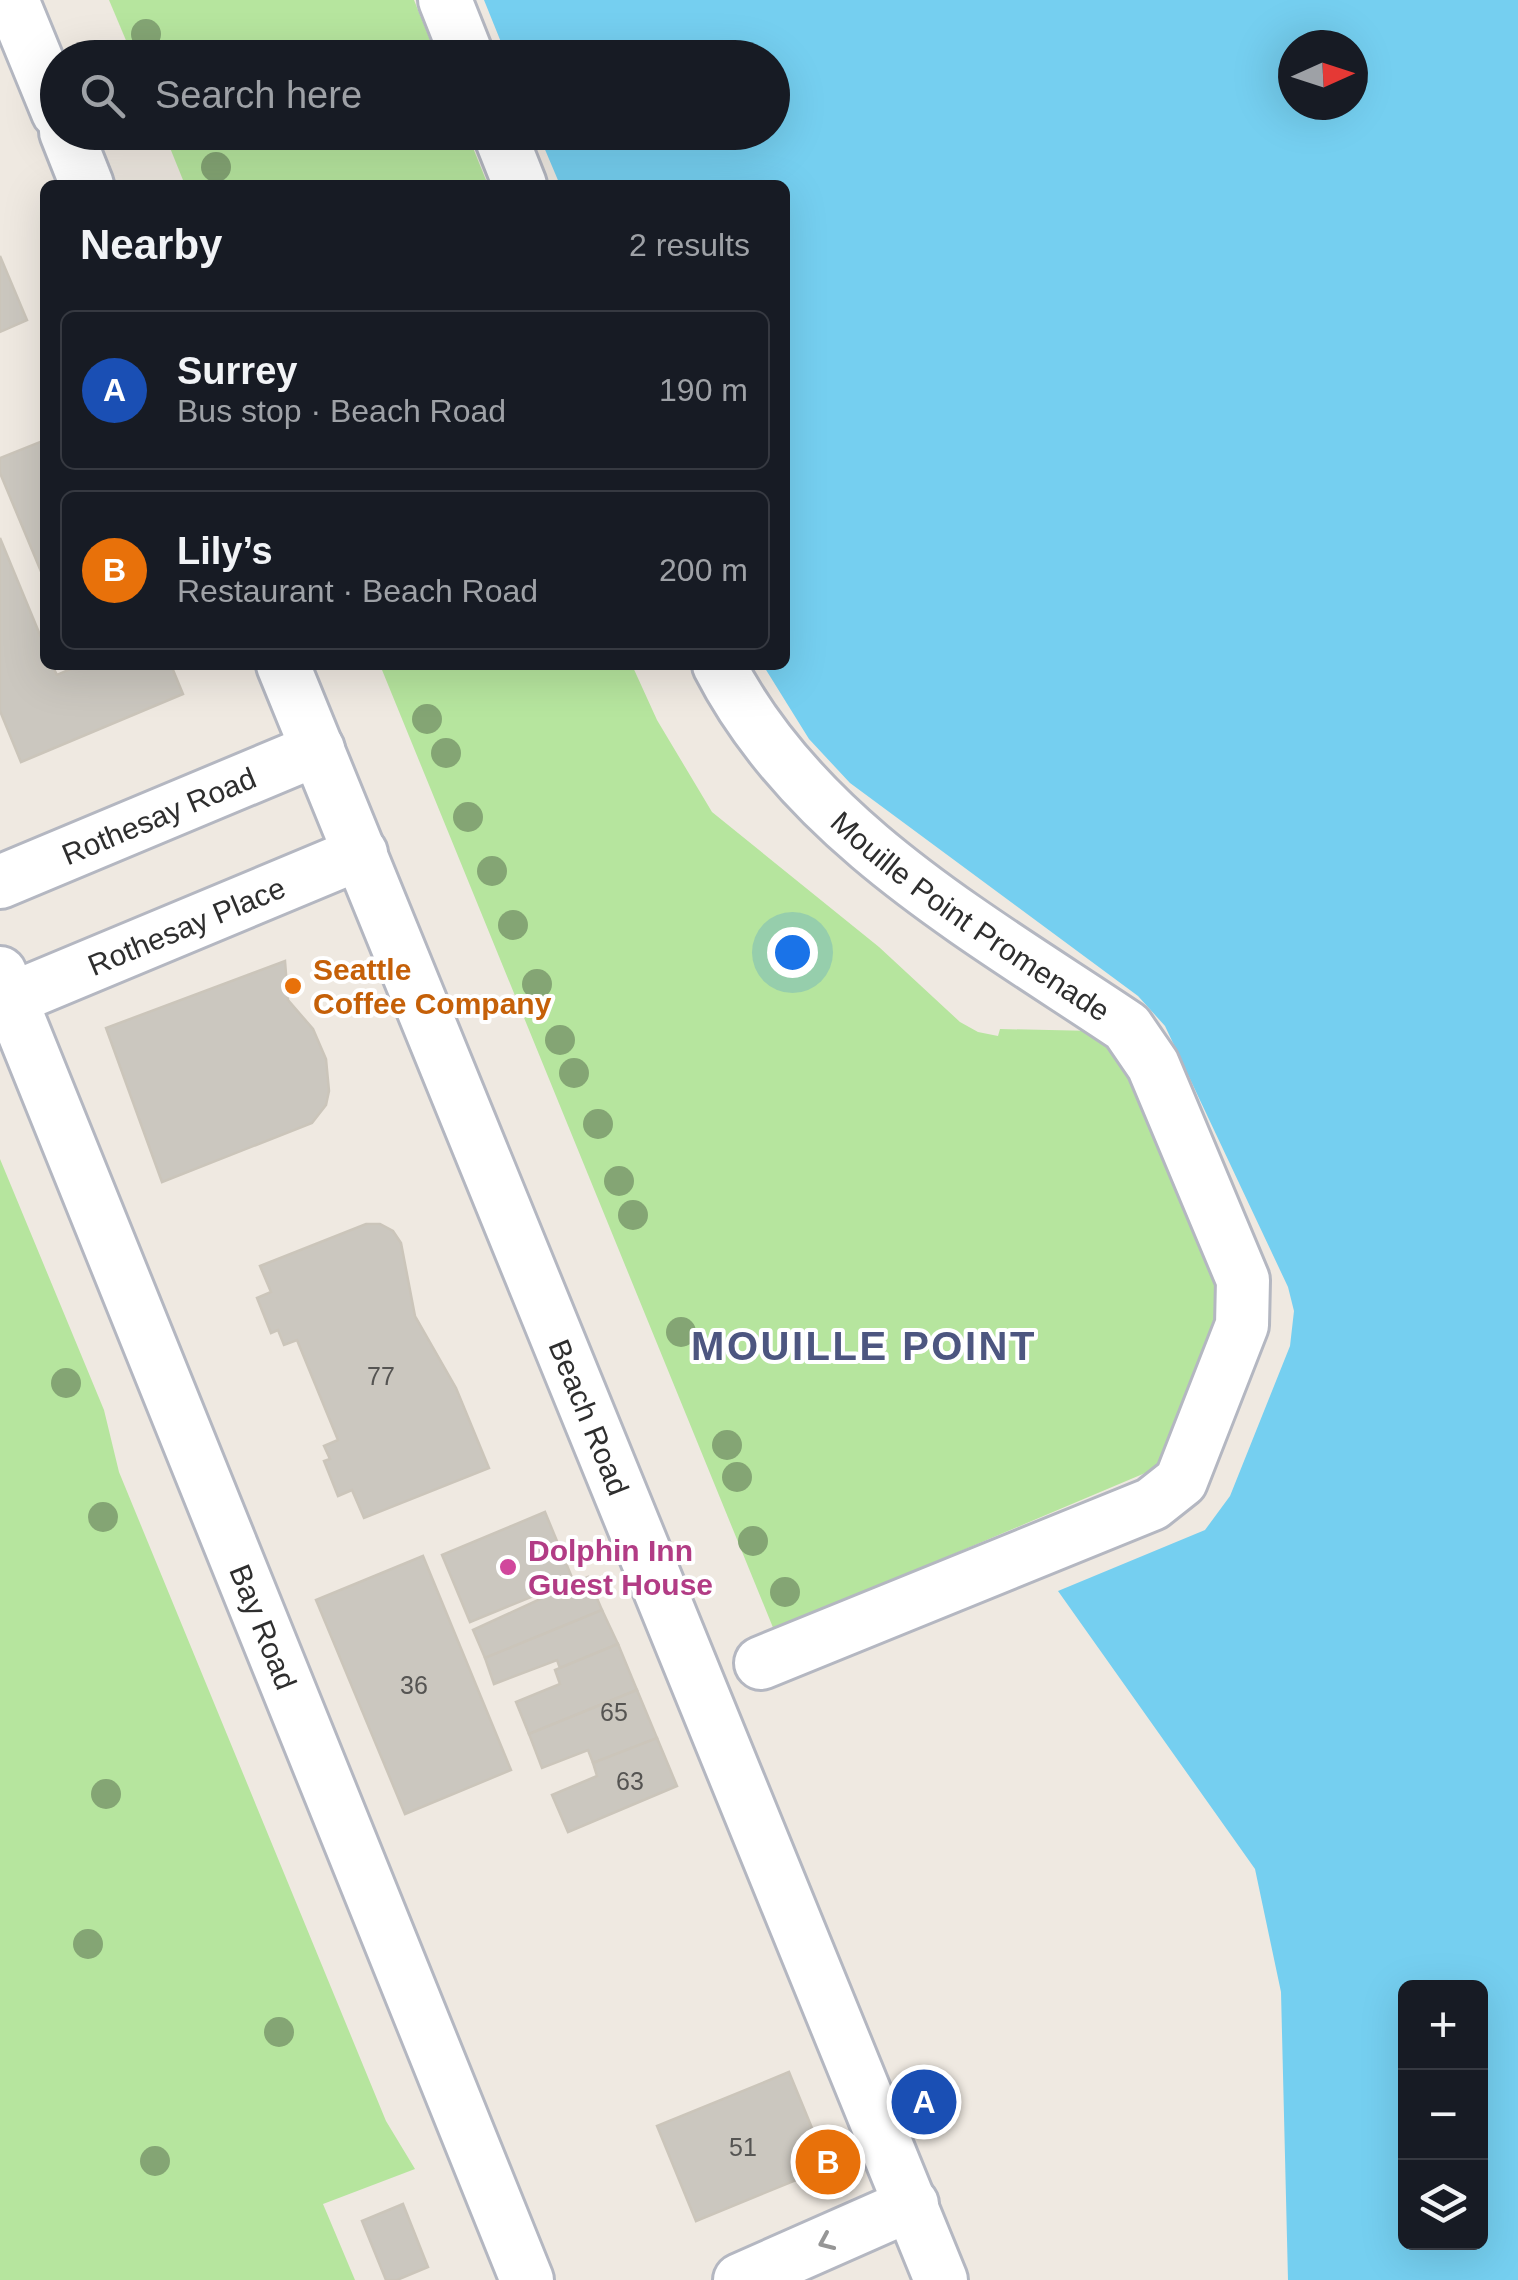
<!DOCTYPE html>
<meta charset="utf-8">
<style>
body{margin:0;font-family:Helvetica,sans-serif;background:#20242c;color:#f1f3f6}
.controls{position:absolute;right:30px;bottom:30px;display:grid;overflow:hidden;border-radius:15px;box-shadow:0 10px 40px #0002}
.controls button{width:90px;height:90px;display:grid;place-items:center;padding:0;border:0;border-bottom:2px solid #363941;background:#171b24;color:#f1f3f6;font:50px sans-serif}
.compass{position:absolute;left:1278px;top:30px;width:90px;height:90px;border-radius:50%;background:#171b24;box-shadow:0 10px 40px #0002;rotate:87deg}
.you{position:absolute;left:792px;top:952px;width:35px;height:35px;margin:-25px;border:8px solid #fff;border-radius:50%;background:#1a73e8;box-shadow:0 0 0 15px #1a73e833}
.badge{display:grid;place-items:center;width:65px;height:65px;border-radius:50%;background:#d93025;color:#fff;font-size:32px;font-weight:700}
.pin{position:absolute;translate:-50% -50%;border:5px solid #fff;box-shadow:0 2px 10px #0006}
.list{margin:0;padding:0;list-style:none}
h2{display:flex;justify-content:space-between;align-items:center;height:130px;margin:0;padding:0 40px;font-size:42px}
h2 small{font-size:32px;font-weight:400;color:#9ea1a6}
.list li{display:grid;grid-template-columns:65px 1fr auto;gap:30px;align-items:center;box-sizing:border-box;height:160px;margin:0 20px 20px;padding:0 20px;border:2px solid #363941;border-radius:15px}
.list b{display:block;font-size:38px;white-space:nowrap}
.list p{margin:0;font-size:32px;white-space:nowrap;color:#9ea1a6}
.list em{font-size:32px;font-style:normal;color:#9ea1a6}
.icon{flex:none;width:55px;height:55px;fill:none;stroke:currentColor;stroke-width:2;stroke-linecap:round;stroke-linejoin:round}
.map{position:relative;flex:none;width:1518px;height:2280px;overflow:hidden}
.search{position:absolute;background:#171b24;box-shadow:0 10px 40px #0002;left:40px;top:40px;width:750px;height:110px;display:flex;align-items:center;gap:25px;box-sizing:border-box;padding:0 35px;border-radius:55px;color:#9ea1a6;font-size:38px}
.panel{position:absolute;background:#171b24;box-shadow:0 10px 40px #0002;left:40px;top:180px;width:750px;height:490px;border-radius:15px}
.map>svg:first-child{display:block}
.green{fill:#b6e59e}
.water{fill:#75cff0;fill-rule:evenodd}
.building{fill:#cbc7bf;stroke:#cbc5ba;stroke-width:2.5}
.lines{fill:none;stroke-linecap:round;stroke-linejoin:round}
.minor-casing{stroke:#b4b7c1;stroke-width:58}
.minor{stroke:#fff;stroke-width:52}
.tree{fill:#84a574}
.oneway{stroke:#969696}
.food-dot{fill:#e8710a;stroke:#fff;stroke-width:4}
.hotel-dot{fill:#d1479c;stroke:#fff;stroke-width:4}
.labels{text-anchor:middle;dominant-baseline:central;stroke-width:8;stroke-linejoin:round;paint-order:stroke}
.number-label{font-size:25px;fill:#555452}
.street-label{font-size:30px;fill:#2e2e2e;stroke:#fff}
.food-label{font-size:30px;font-weight:bold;fill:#c56008;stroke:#fff;text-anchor:start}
.hotel-label{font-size:30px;font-weight:bold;fill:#b23c85;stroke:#fff;text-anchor:start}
.district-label{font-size:40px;font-weight:bold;letter-spacing:2.5px;fill:#4d5680;stroke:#fff}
</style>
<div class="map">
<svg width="1518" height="2280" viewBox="0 0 1518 2280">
<rect width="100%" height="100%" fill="#efe9e1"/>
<g class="green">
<path d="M109 0H414L437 57H133Z"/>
<path d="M164 133H467L488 185H185Z"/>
<path d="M380 665H632L657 720 712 812 879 947 960 1022 978 1032 998 1036 1000 1029 1094 1031 1114 1044 1135 1084 1225 1307 1157 1468 774 1630Z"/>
<path d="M0 1159 104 1410 119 1472 386 2121 415 2169 323 2204 355 2280H0Z"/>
</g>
<path class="water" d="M484 0H1518V2280H1288L1281 1992 1255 1869 1058 1591 1205 1530 1230 1496 1290 1346 1294 1311 1288 1287 1165 1026 1138 996 850 783 809 739 763 665H785V185H560L538 133 772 132V58L507 57ZM1293 45H1353V105H1293ZM1406 1988H1480V2242H1406Z"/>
<g class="building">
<path d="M0 256 27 320 0 332Z"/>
<path d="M45 440V581L0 473V458Z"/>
<path d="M0 538 45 647V665H52L57 675 80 665H171L183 694 21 762 0 711Z"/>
<path d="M285 961 288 1000 313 1029 326 1059 329 1091 326 1105 312 1123 162 1182 106 1028Z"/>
<path d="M366 1224H380L393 1231 401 1243 415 1316 456 1388 489 1468 364 1518 352 1490 338 1496 324 1461 330 1459 324 1446 338 1440 297 1340 284 1345 278 1330 271 1333 257 1298 271 1292 260 1266Z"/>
<path d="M545 1512 573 1580 470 1622 442 1555Z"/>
<path d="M423 1556 511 1770 405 1814 316 1600Z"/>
<path d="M588 1577 602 1610 485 1658 473 1630Z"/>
<path d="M602 1610 618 1644 560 1668 557 1660 494 1684 485 1658Z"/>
<path d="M618 1644 637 1690 529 1734 516 1702 560 1684 555 1670Z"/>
<path d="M637 1690 657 1738 593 1763 588 1750 542 1768 529 1734Z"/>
<path d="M657 1738 677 1786 568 1832 552 1795 597 1776 593 1763Z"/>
<path d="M789 2072 828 2167 696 2221 657 2126Z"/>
<path d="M403 2204 428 2267 397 2280H386L362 2221Z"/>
</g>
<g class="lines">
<g class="minor-casing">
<g id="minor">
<path d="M12 0 58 112"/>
<path d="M445 0 468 58"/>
<path d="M66 132 87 185"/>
<path d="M499 132 520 185"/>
<path id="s1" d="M283 665 941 2280"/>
<path id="s2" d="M719 665C804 831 978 927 1127 1027L1153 1065 1243 1280 1242 1325 1181 1481 1152 1504 761 1663"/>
<path id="s3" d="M0 882 318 749"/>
<path id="s4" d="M0 973 527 2280"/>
<path id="s5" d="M11 999 361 853"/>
<path d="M740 2280 912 2204"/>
</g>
</g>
<use href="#minor" class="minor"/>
</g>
<g class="tree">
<circle cx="146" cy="34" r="15"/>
<circle cx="216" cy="167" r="15"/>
<circle cx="427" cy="719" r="15"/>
<circle cx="446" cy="753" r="15"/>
<circle cx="468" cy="817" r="15"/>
<circle cx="492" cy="871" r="15"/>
<circle cx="513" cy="925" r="15"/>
<circle cx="537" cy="984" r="15"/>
<circle cx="560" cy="1040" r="15"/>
<circle cx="574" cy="1073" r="15"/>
<circle cx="598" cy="1124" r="15"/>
<circle cx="619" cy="1181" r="15"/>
<circle cx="633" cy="1215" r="15"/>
<circle cx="681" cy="1332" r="15"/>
<circle cx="66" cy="1383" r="15"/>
<circle cx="727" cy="1445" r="15"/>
<circle cx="737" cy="1477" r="15"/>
<circle cx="103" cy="1517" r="15"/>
<circle cx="753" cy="1541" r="15"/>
<circle cx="785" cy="1592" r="15"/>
<circle cx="106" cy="1794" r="15"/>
<circle cx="88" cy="1944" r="15"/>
<circle cx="279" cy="2032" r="15"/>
<circle cx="155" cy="2161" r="15"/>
</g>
<defs><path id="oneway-chevron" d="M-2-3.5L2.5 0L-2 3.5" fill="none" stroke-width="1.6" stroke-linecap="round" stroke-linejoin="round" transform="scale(2.5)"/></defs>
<use class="oneway" href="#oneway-chevron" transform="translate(826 2242) rotate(156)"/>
<circle class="food-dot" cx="293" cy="986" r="10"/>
<circle class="hotel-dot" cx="508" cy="1567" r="10"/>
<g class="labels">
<g class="number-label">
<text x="381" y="1376">77</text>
<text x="414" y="1685">36</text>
<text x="614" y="1712">65</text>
<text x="630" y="1781">63</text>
<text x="743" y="2147">51</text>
</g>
<g class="street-label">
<text stroke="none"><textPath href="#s3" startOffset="172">Rothesay Road</textPath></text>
<text stroke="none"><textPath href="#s2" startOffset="360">Mouille Point Promenade</textPath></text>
<text stroke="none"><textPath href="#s5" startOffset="190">Rothesay Place</textPath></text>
<text stroke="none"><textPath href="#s1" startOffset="812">Beach Road</textPath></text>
<text stroke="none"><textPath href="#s4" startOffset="705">Bay Road</textPath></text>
</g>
<g class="food-label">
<text x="313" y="969">Seattle<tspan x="313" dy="34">Coffee Company</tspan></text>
</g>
<g class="hotel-label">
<text x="528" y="1550">Dolphin Inn<tspan x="528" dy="34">Guest House</tspan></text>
</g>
<g class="district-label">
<text x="864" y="1346">MOUILLE POINT</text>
</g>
</g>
</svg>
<div class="controls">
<button>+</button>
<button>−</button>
<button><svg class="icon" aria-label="layers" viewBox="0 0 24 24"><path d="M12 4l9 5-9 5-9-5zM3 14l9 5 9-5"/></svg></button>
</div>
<svg class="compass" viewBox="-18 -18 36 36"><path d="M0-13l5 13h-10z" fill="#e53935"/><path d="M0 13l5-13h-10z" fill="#9ea1a6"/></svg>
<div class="you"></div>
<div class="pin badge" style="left:924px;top:2102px;background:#1a4fb4">A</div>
<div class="pin badge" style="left:828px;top:2162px;background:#e8710a">B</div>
<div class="search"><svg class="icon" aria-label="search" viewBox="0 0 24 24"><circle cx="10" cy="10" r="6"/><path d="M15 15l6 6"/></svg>Search here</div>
<section class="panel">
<h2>Nearby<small>2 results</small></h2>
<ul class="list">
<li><span class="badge" style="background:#1a4fb4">A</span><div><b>Surrey</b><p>Bus stop · Beach Road</p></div><em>190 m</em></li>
<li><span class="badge" style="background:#e8710a">B</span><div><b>Lily’s</b><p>Restaurant · Beach Road</p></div><em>200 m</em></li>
</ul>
</section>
</div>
